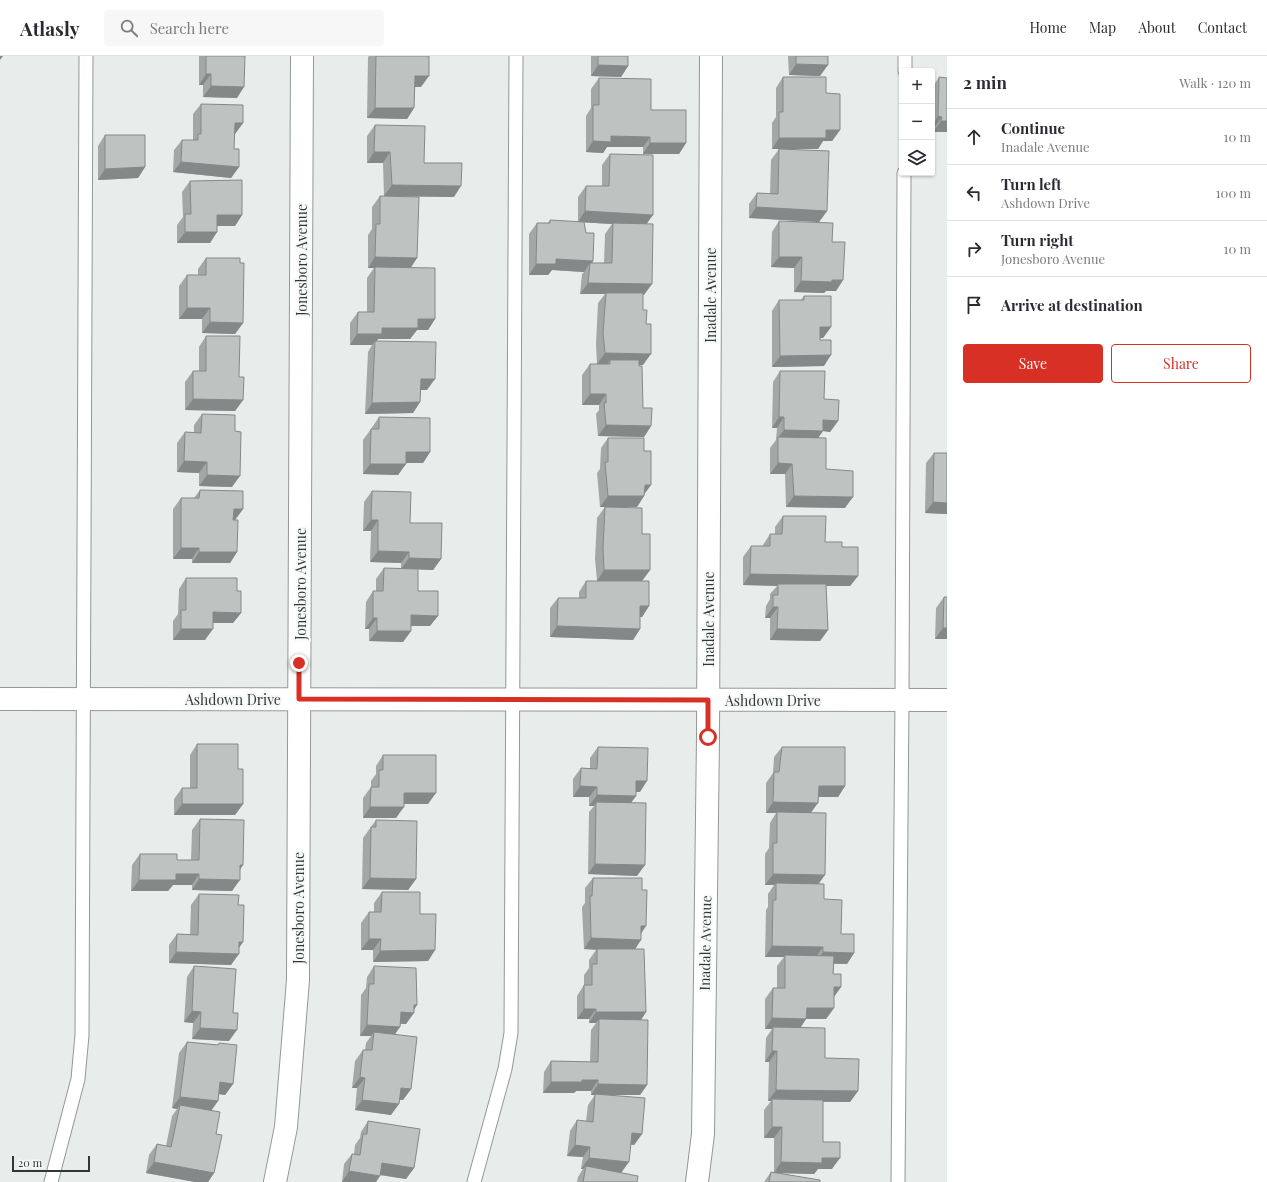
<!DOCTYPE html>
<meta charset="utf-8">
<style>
body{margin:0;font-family:"Playfair Display",serif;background:#f7f7f7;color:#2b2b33}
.controls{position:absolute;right:12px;top:12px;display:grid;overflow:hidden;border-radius:4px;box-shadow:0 1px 3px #0004}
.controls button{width:36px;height:36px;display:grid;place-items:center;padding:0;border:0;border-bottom:1px solid #e1e1e2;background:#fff;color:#2b2b33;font:20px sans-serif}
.scale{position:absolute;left:12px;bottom:10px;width:78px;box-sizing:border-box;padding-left:4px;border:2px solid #343636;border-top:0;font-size:11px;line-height:14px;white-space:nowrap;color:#343636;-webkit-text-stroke:3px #f5faf9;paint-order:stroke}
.stop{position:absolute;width:12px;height:12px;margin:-9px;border:3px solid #d93025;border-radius:50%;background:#fff}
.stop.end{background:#d93025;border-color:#fff;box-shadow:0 1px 4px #0008}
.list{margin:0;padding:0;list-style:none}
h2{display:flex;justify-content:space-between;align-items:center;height:52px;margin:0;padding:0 16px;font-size:17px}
h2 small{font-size:13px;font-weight:400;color:#7c7c81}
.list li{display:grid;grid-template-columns:26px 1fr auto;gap:12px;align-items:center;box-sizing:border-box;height:56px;padding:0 16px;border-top:1px solid #e1e1e2}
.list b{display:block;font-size:15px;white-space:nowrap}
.list p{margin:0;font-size:13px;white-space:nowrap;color:#7c7c81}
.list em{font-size:13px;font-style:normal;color:#7c7c81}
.actions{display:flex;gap:8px;padding:12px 16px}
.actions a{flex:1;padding:9px 0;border:1px solid #d93025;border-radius:4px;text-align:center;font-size:14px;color:#d93025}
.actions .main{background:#d93025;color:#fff}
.icon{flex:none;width:22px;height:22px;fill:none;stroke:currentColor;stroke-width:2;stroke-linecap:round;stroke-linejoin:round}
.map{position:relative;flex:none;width:947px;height:1126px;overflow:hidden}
header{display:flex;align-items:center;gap:24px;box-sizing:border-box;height:56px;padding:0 20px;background:#fff;border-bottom:1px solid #e1e1e2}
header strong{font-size:19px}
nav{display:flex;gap:22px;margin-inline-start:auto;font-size:14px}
.search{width:280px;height:36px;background:#f7f7f7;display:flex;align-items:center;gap:10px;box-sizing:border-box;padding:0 14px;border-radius:4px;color:#7c7c81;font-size:15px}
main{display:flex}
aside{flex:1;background:#fff}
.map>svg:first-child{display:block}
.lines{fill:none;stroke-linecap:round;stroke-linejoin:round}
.service-casing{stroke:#939897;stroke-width:15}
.minor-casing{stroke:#939897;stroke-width:24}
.service{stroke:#fff;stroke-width:13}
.minor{stroke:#fff;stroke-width:22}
.wall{fill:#a3a8a7}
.shaded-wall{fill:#858888}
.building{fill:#bec3c2;stroke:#858888}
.route{stroke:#d93025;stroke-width:5}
.labels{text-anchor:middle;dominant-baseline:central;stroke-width:4;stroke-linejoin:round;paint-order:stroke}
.street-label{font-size:14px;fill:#343636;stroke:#f5faf9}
</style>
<header>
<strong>Atlasly</strong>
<div class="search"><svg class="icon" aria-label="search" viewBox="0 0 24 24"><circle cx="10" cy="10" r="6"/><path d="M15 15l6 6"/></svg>Search here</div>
<nav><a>Home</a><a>Map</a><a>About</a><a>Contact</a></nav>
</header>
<main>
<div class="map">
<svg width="947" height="1126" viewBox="0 0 947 1126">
<rect width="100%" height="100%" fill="#e8edec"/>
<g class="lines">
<g class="service-casing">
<g id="service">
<path d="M905 15V0"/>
<path d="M51 1126 78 1023 82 979 86 0"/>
<path d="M474 1126 505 1013 511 977 516 0"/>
<path d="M898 1126 902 644 904 117"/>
</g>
</g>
<g class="minor-casing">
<g id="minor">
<path d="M0 643 947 644"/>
<path d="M275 1126 286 1071 298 924 302 0"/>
<path d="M697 1126 703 1078 708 681 711 0"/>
</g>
</g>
<use href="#service" class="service"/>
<use href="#minor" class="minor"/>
</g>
<g class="wall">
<path d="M199 0H245L237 42 203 41V29H199Z"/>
<path d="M369 0H429L421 31H415L414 52 407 63 367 62 368 1Z"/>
<path d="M591 0H628V10L621 21 591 20Z"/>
<path d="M788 0H828L820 20 789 19Z"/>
<path d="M783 21 826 37 840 74 832 85H823L818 93H772V67L776 61V32Z"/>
<path d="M939 21 947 76H933L934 72 932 71V32Z"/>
<path d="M599 22 651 54 686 87 679 98H643V91H607L603 97 586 96V60L591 52V33Z"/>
<path d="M201 48 243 67 235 78 234 93 239 111 231 122 173 116 174 94 182 84H193V58Z"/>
<path d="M375 69 424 107 454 141 384 140 383 107H367V80Z"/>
<path d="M105 79 145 111 138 122 98 124V90Z"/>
<path d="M779 93 827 155 819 166 749 162V148L757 137 770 138 771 104Z"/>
<path d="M610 98 646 168 644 239H643V309H639L643 352 651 370 644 381 598 380 596 358 599 354V349H582V319L590 308H597L596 288 598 247 605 238H580L582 218 584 216 552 214 548 219H529V178L537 167H548L550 164 586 177 593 205 592 207H604L605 178 612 168 578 166V141L586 130H602V109Z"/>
<path d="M190 125 242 159 235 170H217V176L210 187H177V169L183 161 182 136Z"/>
<path d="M380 140 417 202 410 212 435 263 428 274H417L410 283H378L377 285 427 334H421L420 346 413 357 365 358 368 296 372 289H350V267L358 256H367V222L374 212H368V179L372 173V151Z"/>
<path d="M779 165 832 186 843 224 836 235H826L824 237 794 236V212L771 211 772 176Z"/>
<path d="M206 202 243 267 235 278 202 277V263H179V230L187 219H198V213Z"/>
<path d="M804 240 831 271 823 282H820L824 310 772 311V255L779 244H801Z"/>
<path d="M206 280 239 321 243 344 235 355 185 354V326L193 315H199V291Z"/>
<path d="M780 315 824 343 838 365 830 376 823 375 818 382 826 413 845 452 786 451 785 418H770V392L776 384 777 372H772L773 326Z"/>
<path d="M202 358 232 431 199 430V417L177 416V387L185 376 194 377V369Z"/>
<path d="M379 361 430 396 423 407H406L398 419 363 418V384L371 373Z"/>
<path d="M608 382 644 438V440L637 451H600L597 417 600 413 601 392Z"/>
<path d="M934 397H947V458L925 457 926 407Z"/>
<path d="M200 434 243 453 235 464 237 496 230 507H192V503H173V453L181 442H194Z"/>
<path d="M372 435 410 467 441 503 433 514 418 513V535L430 570H411V575L403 586 369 585V573H365L366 546 373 535H376V523L384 512H401V507L370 506 371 475H363L364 446Z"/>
<path d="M605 451 642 478 650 514 642 525H597L595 503 597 462Z"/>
<path d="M783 460 825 486 842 491 858 520 850 530H826L828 574 820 585 770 584V562H765L766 550 770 543V538L777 530 743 529V501L751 490H763V489L770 478H775V471Z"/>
<path d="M186 522 237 535 241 557 233 567H213L205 584H173V565L178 558 179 533Z"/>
<path d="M586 525 649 550 642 561H640V573L633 584 550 581V552L558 542H579V536Z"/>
<path d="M944 541 947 583H935L936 552Z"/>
<path d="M197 688 238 713 243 748 235 759H174V743L182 732H190V699Z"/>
<path d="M598 691 640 736H636V740L631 746 637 820 588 818 589 756 594 750H589V741H573V723L581 712H590V702Z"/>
<path d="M782 691 845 730 838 741H818L811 756 819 828 824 843 841 878 854 897 847 908H834L833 918 841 931 834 941V952L826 963H806L800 972 825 1002 858 1035 850 1046H823V1086L832 1113H818L814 1118 780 1117 820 1126H764L771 1116H774V1082H764V1054L771 1045H768L769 1006H765L766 982 772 973H765V943L773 932H777V910L784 901H765L766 854 768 851V838L774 829H765V798L769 792 770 767 776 757H766V727L773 717 774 701Z"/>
<path d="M383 699 428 748H404L396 762H363V742L371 731V725L376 718V710Z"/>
<path d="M200 763 243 809 240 814 232 835 192 834V829H173L168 835H131L132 809 140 798 177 804H191L192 774Z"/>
<path d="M376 764 416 823 408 834 362 833 363 782Z"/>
<path d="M593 822 641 878 635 893 646 956 641 964 647 1029 640 1039H605L642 1078 634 1089 631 1088 621 1116 637 1126H577L578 1121 583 1113H581L583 1101 567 1100 570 1075 577 1064 586 1065 588 1049 595 1039H591V1035H576L574 1037H543L544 1016 551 1005 590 1006 591 974 596 967H589V963H577V940L584 929V919L589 912V904L596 894 584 893 582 851 585 847V832Z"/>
<path d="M382 836 420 858 435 894 428 905 373 906V894H361V867L369 856H374V847Z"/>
<path d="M199 838 238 849 243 886 239 892 231 909 169 907V889L177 878 190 879 191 849Z"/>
<path d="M194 910 229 985 192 983 193 967 184 966 187 921Z"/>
<path d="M374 910 417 949 406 968H401L395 978 411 1033 403 1044H399L391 1059 355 1054 357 1032H352L355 1005 363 994H365L366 987 371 980H360L361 939 366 932 367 921Z"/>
<path d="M187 986 218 989 219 987 233 1028 225 1039 219 1038 218 1045 211 1055 216 1078 214 1117 208 1126H195L146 1117 149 1099 157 1088 166 1090 172 1060 177 1053 172 1052 179 997Z"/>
<path d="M368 1065 414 1112 406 1123 380 1119 376 1126H342L344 1108 352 1098H354L355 1089 360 1082 361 1076Z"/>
</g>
<g class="shaded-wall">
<path d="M0 0H3L0 4Z"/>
<path d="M796 8 828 9 820 20 789 19Z"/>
<path d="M598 9 628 10 621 21 591 20Z"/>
<path d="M206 18H211L203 29H199Z"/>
<path d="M415 20H429L421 31H407Z"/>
<path d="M211 30 244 31 237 42 203 41Z"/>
<path d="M375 52H414L407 63 367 62Z"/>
<path d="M938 60 942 61 934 72 932 71V70Z"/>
<path d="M941 65H947V76H933Z"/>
<path d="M235 67H243L235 78H227Z"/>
<path d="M826 74H840L832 85H823L818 93H772L779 82Z"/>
<path d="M611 80 650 81 643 91H607L603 97 586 96 593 85Z"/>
<path d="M650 87H686L679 98H643Z"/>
<path d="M374 96H390L383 107H367Z"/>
<path d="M181 106 239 111 231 122 173 116Z"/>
<path d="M145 111 138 122 98 124 105 113Z"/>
<path d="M392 129 461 130 454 141 384 140Z"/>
<path d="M756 151 827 155 819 166 749 162Z"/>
<path d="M585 155 653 159 645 170 578 166Z"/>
<path d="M217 159H242L235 170H210Z"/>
<path d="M185 176H217L210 187H177Z"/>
<path d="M375 201 417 202 410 213 368 212Z"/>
<path d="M779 201H802L794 212 771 211Z"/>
<path d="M556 203 593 205 590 211V207L584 216 552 214 548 219H529L536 208Z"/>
<path d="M832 224H843L836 235H826L824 237 794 236 801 225Z"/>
<path d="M588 227 652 228 644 239 606 238V237L605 238H580Z"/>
<path d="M187 252H210L202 263H179Z"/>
<path d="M418 263H435L428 274H417L410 283H378L375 288V285L372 289H350L357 278Z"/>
<path d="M210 266 243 267 235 278 202 277Z"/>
<path d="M820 271H831L823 282H812Z"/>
<path d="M605 297 651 298 643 309H610V304L607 309 597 308Z"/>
<path d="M831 299 824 310 772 311 780 300Z"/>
<path d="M421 323H435L427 334H413Z"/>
<path d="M590 338H606L599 349H582Z"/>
<path d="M193 343 243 344 235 355 185 354Z"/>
<path d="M420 346 413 357 365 358 372 347Z"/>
<path d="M779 361H784L777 372H772Z"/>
<path d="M823 364 838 365 830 376 823 375 815 386 778 382 784 374Z"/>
<path d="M606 369 651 370 644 381 598 380Z"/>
<path d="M406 396H430L423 407H398Z"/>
<path d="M184 405 207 406 199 417 177 416Z"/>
<path d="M778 407 792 408 785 418H770Z"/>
<path d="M370 408H406L398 419 363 418Z"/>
<path d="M207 419 240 420 232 431 199 430Z"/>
<path d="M645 429H651L643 440Z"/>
<path d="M608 440H644L637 451H600Z"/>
<path d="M794 440 853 441 845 452 786 451Z"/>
<path d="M933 446 947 447V458L925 457Z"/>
<path d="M234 453H243L235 464H226Z"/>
<path d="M371 464H378L371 475H363Z"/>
<path d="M181 492H199L192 503H173Z"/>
<path d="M378 495 409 496 401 507 370 506Z"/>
<path d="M199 496H237L230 507H192Z"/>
<path d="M409 502 441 503 433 514 401 513Z"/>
<path d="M604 514H650L642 525H597Z"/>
<path d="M750 518 858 520 850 530H778V528L777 530 743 529Z"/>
<path d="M640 550H649L642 561H633Z"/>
<path d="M773 551H778L770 562H765Z"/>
<path d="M213 556 241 557 233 567H205Z"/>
<path d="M411 559 438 560 430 570H403Z"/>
<path d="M373 562H377L369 573H365Z"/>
<path d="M557 570 640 573 633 584 550 581Z"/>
<path d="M943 572H947V583H935Z"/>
<path d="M181 573H213L205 584H173Z"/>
<path d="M777 573 828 574 820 585 770 584Z"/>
<path d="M377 575H411L403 586 369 585Z"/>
<path d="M636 725H647L640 736H628Z"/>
<path d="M580 730 597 731 589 741H573Z"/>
<path d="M819 730H845L838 741H811Z"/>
<path d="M404 737H436L428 748H396Z"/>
<path d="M597 739 636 740 628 751 596 746 594 750H589Z"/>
<path d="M773 746 818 747 810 758 777 756 776 757H766Z"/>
<path d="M182 748H243L235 759H174Z"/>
<path d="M370 751H404L396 762H363Z"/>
<path d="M595 808 645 809 637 820 588 818Z"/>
<path d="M240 809H243L235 820Z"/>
<path d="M176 818H199L192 829H173L168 835H131L139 824Z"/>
<path d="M773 818 825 819 817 830 776 827 774 829H765Z"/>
<path d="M370 822 416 823 408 834 362 833Z"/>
<path d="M199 823 240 824 232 835 192 834Z"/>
<path d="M641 870H646L639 881Z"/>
<path d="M591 882 641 884 634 895 584 893Z"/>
<path d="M369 883H381L373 894H361Z"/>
<path d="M239 886H243L235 897Z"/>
<path d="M772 890 823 891 815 902 785 899 784 901H765Z"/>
<path d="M435 894 428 905 373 906 380 895Z"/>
<path d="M176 896 239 898 231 909 169 907Z"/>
<path d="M823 896 854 897 847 908 815 907Z"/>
<path d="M834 931H841L833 942Z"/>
<path d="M414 949H417L411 957H414L406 968 393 967 401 956Z"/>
<path d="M807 952H834L826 963H806L799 974 773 971 772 973H765L772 962Z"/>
<path d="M584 953H596L589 963H577Z"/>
<path d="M192 955 201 956 193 967 184 966Z"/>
<path d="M596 956H646L639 967 599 963 596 967H589Z"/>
<path d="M367 969 400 971 393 981 374 976 371 980H360Z"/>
<path d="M200 972 237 974 229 985 192 983Z"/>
<path d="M772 995H777L769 1006H765Z"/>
<path d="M360 1021 365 1022 357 1032H352Z"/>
<path d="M582 1024H598L591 1035H576L574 1037H543L551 1026Z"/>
<path d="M220 1026 233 1028 225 1039 212 1037Z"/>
<path d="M598 1028 647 1029 640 1039H591Z"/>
<path d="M401 1032 411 1033 403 1044 393 1043Z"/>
<path d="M776 1034 858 1035 850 1046 772 1045V1043L771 1045H768Z"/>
<path d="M180 1041 218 1045 210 1056 180 1049 177 1053 172 1052Z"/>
<path d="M362 1044 399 1048 391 1059 355 1054Z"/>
<path d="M772 1071H782L774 1082H764Z"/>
<path d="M632 1077 642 1078 634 1089 624 1088Z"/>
<path d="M575 1089 590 1091 583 1101 567 1100Z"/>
<path d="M589 1102 629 1106 621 1117 586 1110 583 1113H581Z"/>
<path d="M822 1102H840L832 1113H818L814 1118 774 1117 781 1106Z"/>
<path d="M154 1106 214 1117 208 1126H195L146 1117Z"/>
<path d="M382 1107 414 1112 406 1123 374 1118Z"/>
<path d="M349 1115 380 1120 376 1126H342Z"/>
</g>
<g class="building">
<path d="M206 0H245L244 31 211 30V18H206Z"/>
<path d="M376 0H429V20H415L414 52H375Z"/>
<path d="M598 0H628V10L598 9Z"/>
<path d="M796 0H828V9L796 8Z"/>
<path d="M783 21H826V37L840 38V74H826V82H779V56H783Z"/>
<path d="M939 21 947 22V65H941L942 61 938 60Z"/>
<path d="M599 22 651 23V54H686V87H650V81L611 80V86L593 85V49H599Z"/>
<path d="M201 48 243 49V67H235L234 93H239V111L181 106 182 84H198V78H201Z"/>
<path d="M375 69 425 70 424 107H462L461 130 392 129 390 96H374Z"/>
<path d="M105 79H145V111L105 113Z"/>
<path d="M779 93 829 95 827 155 756 151 757 137 778 138Z"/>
<path d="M610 98 653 99V159L585 155 586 130H609Z"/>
<path d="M242 124V159H217V176H185V158H191L190 125Z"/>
<path d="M380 140 419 141 417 202 375 201 376 168H380Z"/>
<path d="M550 164 584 166 586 177H594L593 205 556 203V208H536L537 167H550Z"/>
<path d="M779 165 833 167 832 186H845L843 224H832V226L801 225 802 201H779Z"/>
<path d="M613 167 653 168 652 228 588 227 590 207H612Z"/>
<path d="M206 202H240V207H244L243 267 210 266V252H187V219H206Z"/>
<path d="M375 211 435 212V263H418V272H382V278H357L358 256H374Z"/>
<path d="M606 237H643V254H647L646 268H651V298L605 297 603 277Z"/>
<path d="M804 240H831V271H820V284H831V299L780 300 779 244H804Z"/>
<path d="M206 280H240L239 321H244L243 344 193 343V315H206Z"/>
<path d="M375 285 436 286 435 323H421L420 346 372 347Z"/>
<path d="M610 304H639V310H642L643 352H652L651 370 606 369 604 347H606V338H590V308H610Z"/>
<path d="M780 315H825L824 343 839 344 838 365 823 364V375L784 374V361H779Z"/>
<path d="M202 358 235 359V375L241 376 240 420 207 419V406L184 405 185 376 201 377Z"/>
<path d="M379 361 430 362V396H406V408H370L371 373H379Z"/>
<path d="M778 381 826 382V413L853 415V441L794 440 792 408 778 407Z"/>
<path d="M608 382H644V395H651V429H645L644 440H608L605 406H608Z"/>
<path d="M934 397H947V447L933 446Z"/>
<path d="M200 434 243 435V453H234L233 464H238L237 496H199V492H181V442H199Z"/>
<path d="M372 435 411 436 410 467H442L441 503 409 502V496L378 495V464H371Z"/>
<path d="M605 451 642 452V478H650V514H604L603 492Z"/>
<path d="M783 460H826L825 486H842V491H858V520L750 518 751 490H770V478H782Z"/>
<path d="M384 512 418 513V535H438V560L411 559V575H377V562H373V535H383Z"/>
<path d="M186 522H237V535H241V557L213 556V573H181V554H186Z"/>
<path d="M586 525H649V550H640V573L557 570 558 542H586Z"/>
<path d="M778 528H826L828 574 777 573 778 551H773V539H778Z"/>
<path d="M944 541H947V572H943Z"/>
<path d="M197 688H238V713H243V748H182V732H197Z"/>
<path d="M598 691 648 692 647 725H636V740L597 739V731L580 730 581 712 597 713Z"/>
<path d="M782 691H845V730H819L818 747 773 746 774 716H779Z"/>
<path d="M383 699H436V737H404V751H370L371 731H379V714H383Z"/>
<path d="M596 746 646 747 645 809 595 808Z"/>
<path d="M777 756 826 757 825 819 773 818V787H777Z"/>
<path d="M200 763 244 764 243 809H240V824L199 823V818H176V824H139L140 798H177V804H199Z"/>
<path d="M376 764 417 765 416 823 370 822 371 771H376Z"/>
<path d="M593 822H642V834H647L646 870H641V884L591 882 590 840H592Z"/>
<path d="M776 827 824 828V843L842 844 841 878H854V897L823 896V891L772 890 773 844H776Z"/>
<path d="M382 836H420V858H436L435 894 380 895 381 883H369V856H381Z"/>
<path d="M199 838 239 839 238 849H244L243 886H239V898L176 896 177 878 198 879Z"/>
<path d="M597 893H644L646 956H596V953H584V929H592V908H597Z"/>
<path d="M785 899 834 900 833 918H841V931H834V952H807L806 963 772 962 773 932H785Z"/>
<path d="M194 910 236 913 233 957H238L237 974 200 972 201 956 192 955Z"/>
<path d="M374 910 416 912 417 949H414V957L401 956 400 971 367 969 369 928H374Z"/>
<path d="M599 963 648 964 647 1029 598 1028V1024H582V1026H551V1005L598 1006Z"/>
<path d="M773 971 825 972V1002L859 1003 858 1035 776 1034 777 995H772Z"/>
<path d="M374 976 417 981 411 1033 401 1032 399 1048 362 1044 365 1022 360 1021 363 994H372Z"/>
<path d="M187 986 218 989 219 987 237 989 233 1028 220 1026 218 1045 180 1041Z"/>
<path d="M595 1038 645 1042 642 1078 632 1077 629 1106 589 1102 590 1091 575 1089 577 1064 593 1066Z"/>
<path d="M772 1043 823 1044V1086H840V1102H822V1107L781 1106 782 1071H772Z"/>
<path d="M180 1049 220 1056 216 1078 222 1079 214 1117 154 1106 157 1088 171 1091Z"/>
<path d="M368 1065 420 1073 414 1112 382 1107 380 1120 349 1115 352 1098 360 1099 363 1078H367Z"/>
<path d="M586 1110 638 1120 637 1126H583Z"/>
<path d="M771 1116 820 1124V1126H769Z"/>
</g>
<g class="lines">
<path class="route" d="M299 607V643L708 644V681"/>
</g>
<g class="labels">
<g class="street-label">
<text transform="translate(301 204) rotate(-90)">Jonesboro Avenue</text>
<text transform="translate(710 239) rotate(-90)">Inadale Avenue</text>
<text transform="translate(300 528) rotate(-90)">Jonesboro Avenue</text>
<text transform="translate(708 563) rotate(-90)">Inadale Avenue</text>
<text x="233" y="643">Ashdown Drive</text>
<text x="773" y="644">Ashdown Drive</text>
<text transform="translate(298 852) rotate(-90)">Jonesboro Avenue</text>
<text transform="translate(705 887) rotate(-89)">Inadale Avenue</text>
</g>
</g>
</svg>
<div class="controls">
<button>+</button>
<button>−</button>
<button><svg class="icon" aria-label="layers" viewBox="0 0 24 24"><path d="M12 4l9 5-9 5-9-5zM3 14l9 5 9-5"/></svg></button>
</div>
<div class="scale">20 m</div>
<div class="stop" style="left:708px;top:681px"></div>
<div class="stop end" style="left:299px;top:607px"></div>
</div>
<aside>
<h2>2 min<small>Walk · 120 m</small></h2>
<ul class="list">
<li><svg class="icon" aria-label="ahead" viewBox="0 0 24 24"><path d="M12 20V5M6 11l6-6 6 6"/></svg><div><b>Continue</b><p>Inadale Avenue</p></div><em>10 m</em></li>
<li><svg class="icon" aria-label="left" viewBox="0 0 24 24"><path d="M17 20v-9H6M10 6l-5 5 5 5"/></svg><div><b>Turn left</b><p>Ashdown Drive</p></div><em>100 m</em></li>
<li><svg class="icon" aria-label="right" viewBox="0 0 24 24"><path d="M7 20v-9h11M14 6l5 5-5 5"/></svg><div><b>Turn right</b><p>Jonesboro Avenue</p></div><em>10 m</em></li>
<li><svg class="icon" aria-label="arrive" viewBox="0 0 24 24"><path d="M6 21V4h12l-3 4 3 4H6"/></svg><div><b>Arrive at destination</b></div></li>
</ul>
<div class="actions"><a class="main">Save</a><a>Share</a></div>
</aside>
</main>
